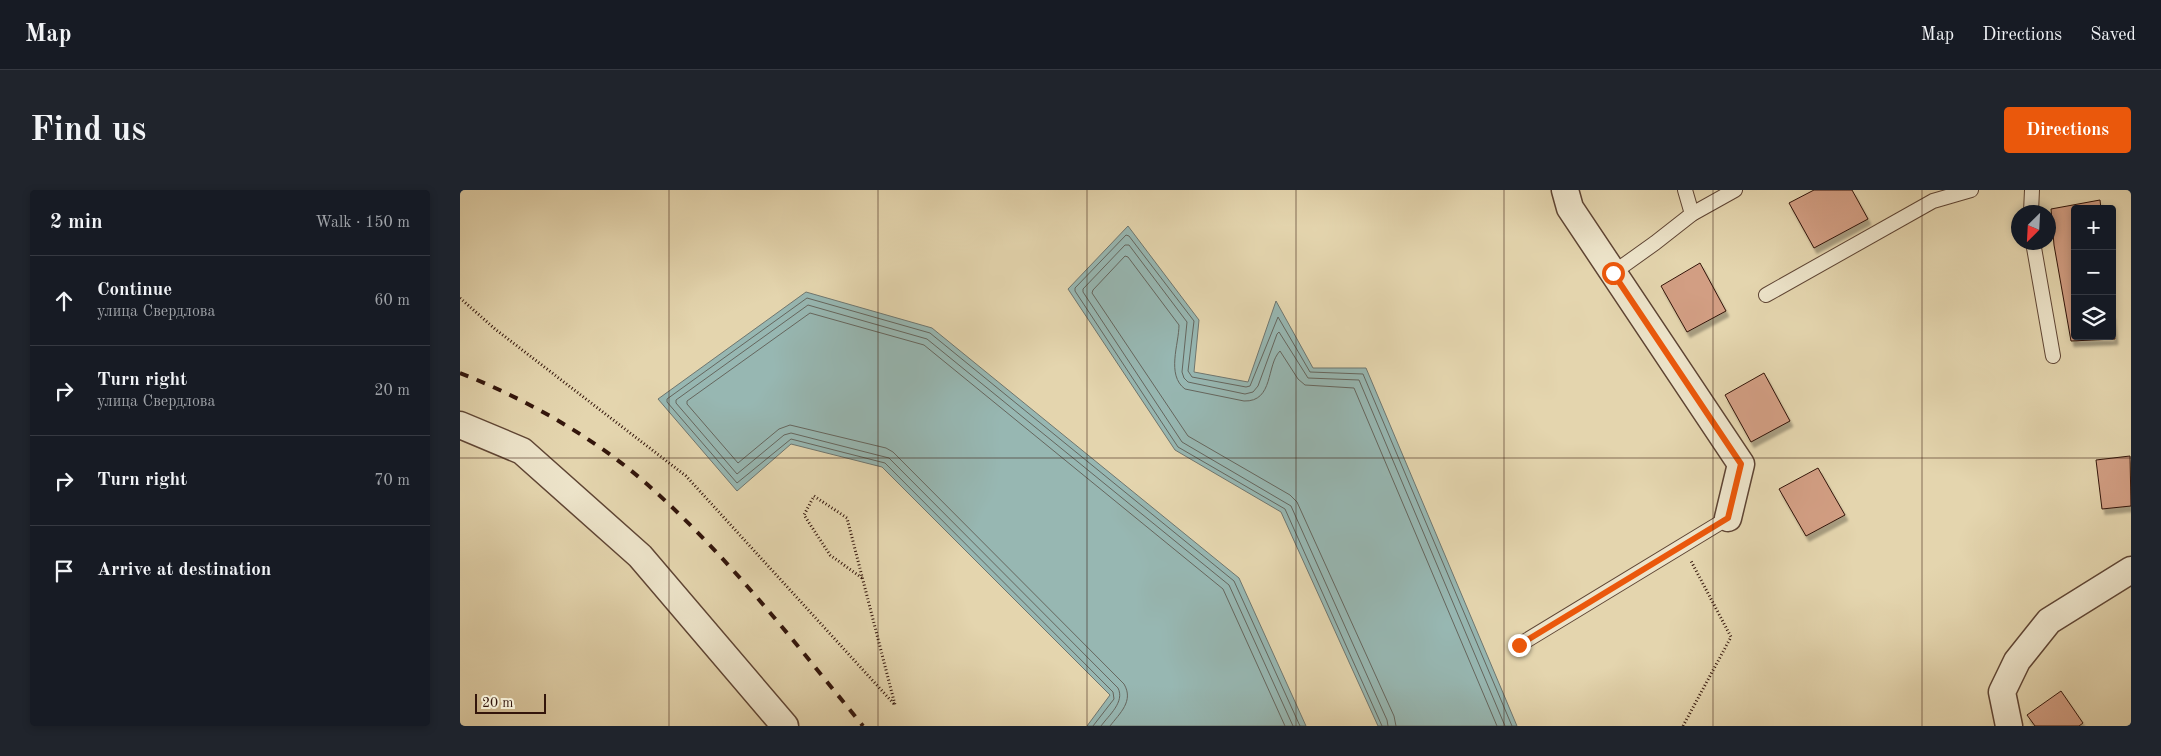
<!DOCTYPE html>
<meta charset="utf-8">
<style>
body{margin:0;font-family:"Old Standard TT",serif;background:#20242c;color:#f1f3f6}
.controls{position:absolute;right:15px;top:15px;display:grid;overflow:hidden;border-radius:5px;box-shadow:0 2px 8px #0003}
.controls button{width:45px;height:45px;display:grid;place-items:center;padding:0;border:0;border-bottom:1px solid #363941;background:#171b24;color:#f1f3f6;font:25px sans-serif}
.compass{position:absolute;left:1551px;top:15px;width:45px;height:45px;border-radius:50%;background:#171b24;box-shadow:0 2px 8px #0003;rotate:204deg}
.scale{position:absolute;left:15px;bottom:12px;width:71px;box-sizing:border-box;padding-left:5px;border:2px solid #33150b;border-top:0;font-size:14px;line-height:18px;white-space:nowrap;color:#33150b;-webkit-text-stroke:4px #ede4ca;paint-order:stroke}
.stop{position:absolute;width:15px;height:15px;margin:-11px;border:4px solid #ea580c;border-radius:50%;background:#fff}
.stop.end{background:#ea580c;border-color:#fff;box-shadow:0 1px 5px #0008}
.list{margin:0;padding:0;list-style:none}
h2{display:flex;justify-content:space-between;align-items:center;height:65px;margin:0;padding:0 20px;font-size:21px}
h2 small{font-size:16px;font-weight:400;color:#9ea1a6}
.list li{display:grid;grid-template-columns:32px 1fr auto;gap:15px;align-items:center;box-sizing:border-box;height:90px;padding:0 20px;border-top:1px solid #363941}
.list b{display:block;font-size:19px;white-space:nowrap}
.list p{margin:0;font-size:16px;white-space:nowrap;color:#9ea1a6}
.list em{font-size:16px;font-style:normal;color:#9ea1a6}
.icon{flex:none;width:28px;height:28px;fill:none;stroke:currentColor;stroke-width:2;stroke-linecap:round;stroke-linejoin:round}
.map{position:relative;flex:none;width:1671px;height:536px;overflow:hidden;border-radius:5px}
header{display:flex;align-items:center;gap:30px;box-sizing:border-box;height:70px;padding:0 25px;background:#171b24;border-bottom:1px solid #363941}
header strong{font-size:24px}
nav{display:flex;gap:28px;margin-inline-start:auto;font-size:18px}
.intro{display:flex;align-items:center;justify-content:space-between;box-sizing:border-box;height:120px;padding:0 30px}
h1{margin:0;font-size:35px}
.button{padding:12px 22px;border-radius:5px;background:#ea580c;color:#fff;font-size:18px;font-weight:700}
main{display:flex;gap:30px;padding:0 30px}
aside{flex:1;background:#171b24;border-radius:5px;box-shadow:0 2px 8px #0003}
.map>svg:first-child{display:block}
.water{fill:#97b7b2;stroke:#6f766f}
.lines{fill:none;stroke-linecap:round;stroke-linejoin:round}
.shore{stroke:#65665e;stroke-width:1}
.building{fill:#d29e83;stroke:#33150b;filter:url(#shadow)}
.service-casing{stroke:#5f4534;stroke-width:16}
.minor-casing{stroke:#5f4534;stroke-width:29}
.path{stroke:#33150b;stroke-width:3;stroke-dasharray:1 2.5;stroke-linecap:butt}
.service{stroke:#ede4ca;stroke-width:14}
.minor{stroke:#ede4ca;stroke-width:26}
.rail{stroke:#33150b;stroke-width:4;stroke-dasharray:9 9;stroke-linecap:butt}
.route{stroke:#ea580c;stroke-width:6}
.grid{fill:none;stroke:#33150b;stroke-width:1;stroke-opacity:0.55}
</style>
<header>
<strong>Map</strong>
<nav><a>Map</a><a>Directions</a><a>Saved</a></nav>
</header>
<div class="intro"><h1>Find us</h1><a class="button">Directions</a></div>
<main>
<aside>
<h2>2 min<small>Walk · 150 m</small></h2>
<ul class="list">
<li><svg class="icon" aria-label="ahead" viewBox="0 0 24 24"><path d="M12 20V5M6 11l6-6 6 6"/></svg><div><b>Continue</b><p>улица Свердлова</p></div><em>60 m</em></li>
<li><svg class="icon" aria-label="right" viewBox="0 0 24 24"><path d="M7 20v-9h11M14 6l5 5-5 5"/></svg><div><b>Turn right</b><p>улица Свердлова</p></div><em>20 m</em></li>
<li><svg class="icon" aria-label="right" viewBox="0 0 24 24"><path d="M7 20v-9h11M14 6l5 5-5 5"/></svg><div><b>Turn right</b></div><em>70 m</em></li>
<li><svg class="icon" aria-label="arrive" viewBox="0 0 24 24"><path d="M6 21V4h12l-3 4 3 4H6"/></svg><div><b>Arrive at destination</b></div></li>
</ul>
</aside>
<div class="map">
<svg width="1671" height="536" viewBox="0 0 1671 536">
<defs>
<filter id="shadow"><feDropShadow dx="3" dy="5.5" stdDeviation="1" flood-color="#0004"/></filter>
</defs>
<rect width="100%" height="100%" fill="#e4d5ae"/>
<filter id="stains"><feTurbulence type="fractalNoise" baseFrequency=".004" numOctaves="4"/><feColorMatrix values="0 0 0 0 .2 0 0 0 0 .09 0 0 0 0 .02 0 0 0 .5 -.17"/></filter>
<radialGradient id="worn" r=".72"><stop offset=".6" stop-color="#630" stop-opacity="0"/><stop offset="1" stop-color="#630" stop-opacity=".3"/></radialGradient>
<g class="water">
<path d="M668 36 739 130 734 182 788 192 816 111 853 178H906L1057 536H918L821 322 715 260 608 99Z"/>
<path d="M346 102 472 138 779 388 846 536H627L650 505 422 277 331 254 277 301 198 209Z"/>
</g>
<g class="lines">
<g class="shore">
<path d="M633 536 654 509 653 502 425 273 331 249 277 293 207 212V209L347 108 470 143 774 391 840 536"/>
<path d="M641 536C649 525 665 512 658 498L429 268 331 243 324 245 277 284 216 213V210L348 115 467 149 769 395 833 536"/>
<path d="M650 536C660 523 674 511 664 494L433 262 426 258 330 235 319 239 278 273 227 214V211L350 123 464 155 763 399 825 536"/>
<path d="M922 536 825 319 718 257 615 101V98L666 45 669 46 734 131 728 181 732 187 786 197 790 196 818 127 850 182 903 184 1052 536"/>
<path d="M928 536 927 530 831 316 722 252 623 102V99L665 55H669L727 132 722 182 724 188 728 192 785 204 793 202 798 196 817 144 819 142 848 188 899 190 1045 536"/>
<path d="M936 536 934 526 837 312 830 305 728 246 632 103 633 100 665 66 668 67 719 135C719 154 706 185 725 199L784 211C814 212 806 175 820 161L838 189 845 195 894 198 1037 536"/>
</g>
</g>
<g class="building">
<path d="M1354 0H1392L1408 29 1354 58 1329 13Z"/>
<path d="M1640 10 1641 19H1615V146H1652V123L1655 149 1611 151 1594 55 1591 19Z"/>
<path d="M1240 73 1266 121 1227 142 1201 96Z"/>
<path d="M1304 183 1330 231 1291 252 1265 205Z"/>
<path d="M1670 266 1671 316 1642 319 1636 270Z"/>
<path d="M1358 278 1385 325 1346 346 1319 299Z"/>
<path d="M1601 501 1623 533 1619 536H1575L1567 525Z"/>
</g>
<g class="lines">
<g class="service-casing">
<g id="service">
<path d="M1225 0 1232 24"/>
<path d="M1571 22 1572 0"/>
<path d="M1573 52 1593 166"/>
<path d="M1153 83 1195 53 1232 24 1275 0"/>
<path d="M1306 105 1473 11 1511 0"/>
<path d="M1059 455 1268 328"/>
</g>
</g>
<g class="minor-casing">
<g id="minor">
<path d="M1105 0 1110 18 1281 274 1268 328"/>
<path d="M0 235 62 261 180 366 325 536"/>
<path d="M1549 536 1542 502 1557 471 1589 431 1671 380"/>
</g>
</g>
<g class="path">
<path d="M0 108 35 139 226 286 435 515 387 328 354 306 344 325 370 365 402 388"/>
<path d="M1223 536 1271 447 1231 371"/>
</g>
<use href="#service" class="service"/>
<use href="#minor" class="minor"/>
<path class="rail" d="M0 183C66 209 135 248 188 295 269 367 335 453 403 536"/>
</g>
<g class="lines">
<path class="route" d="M1059 455 1268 328 1281 274 1153 83"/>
</g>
<path class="grid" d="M209 0V536M418 0V536M627 0V536M836 0V536M1044 0V536M1253 0V536M1462 0V536M0 268H1671"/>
<rect width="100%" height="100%" filter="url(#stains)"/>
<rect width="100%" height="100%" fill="url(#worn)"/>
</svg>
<div class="controls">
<button>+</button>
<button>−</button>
<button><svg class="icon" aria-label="layers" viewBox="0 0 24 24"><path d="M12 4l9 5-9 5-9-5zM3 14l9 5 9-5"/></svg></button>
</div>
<svg class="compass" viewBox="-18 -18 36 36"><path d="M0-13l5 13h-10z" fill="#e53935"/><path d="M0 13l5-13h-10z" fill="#9ea1a6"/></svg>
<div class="scale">20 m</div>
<div class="stop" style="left:1153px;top:83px"></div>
<div class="stop end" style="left:1059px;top:455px"></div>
</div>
</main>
